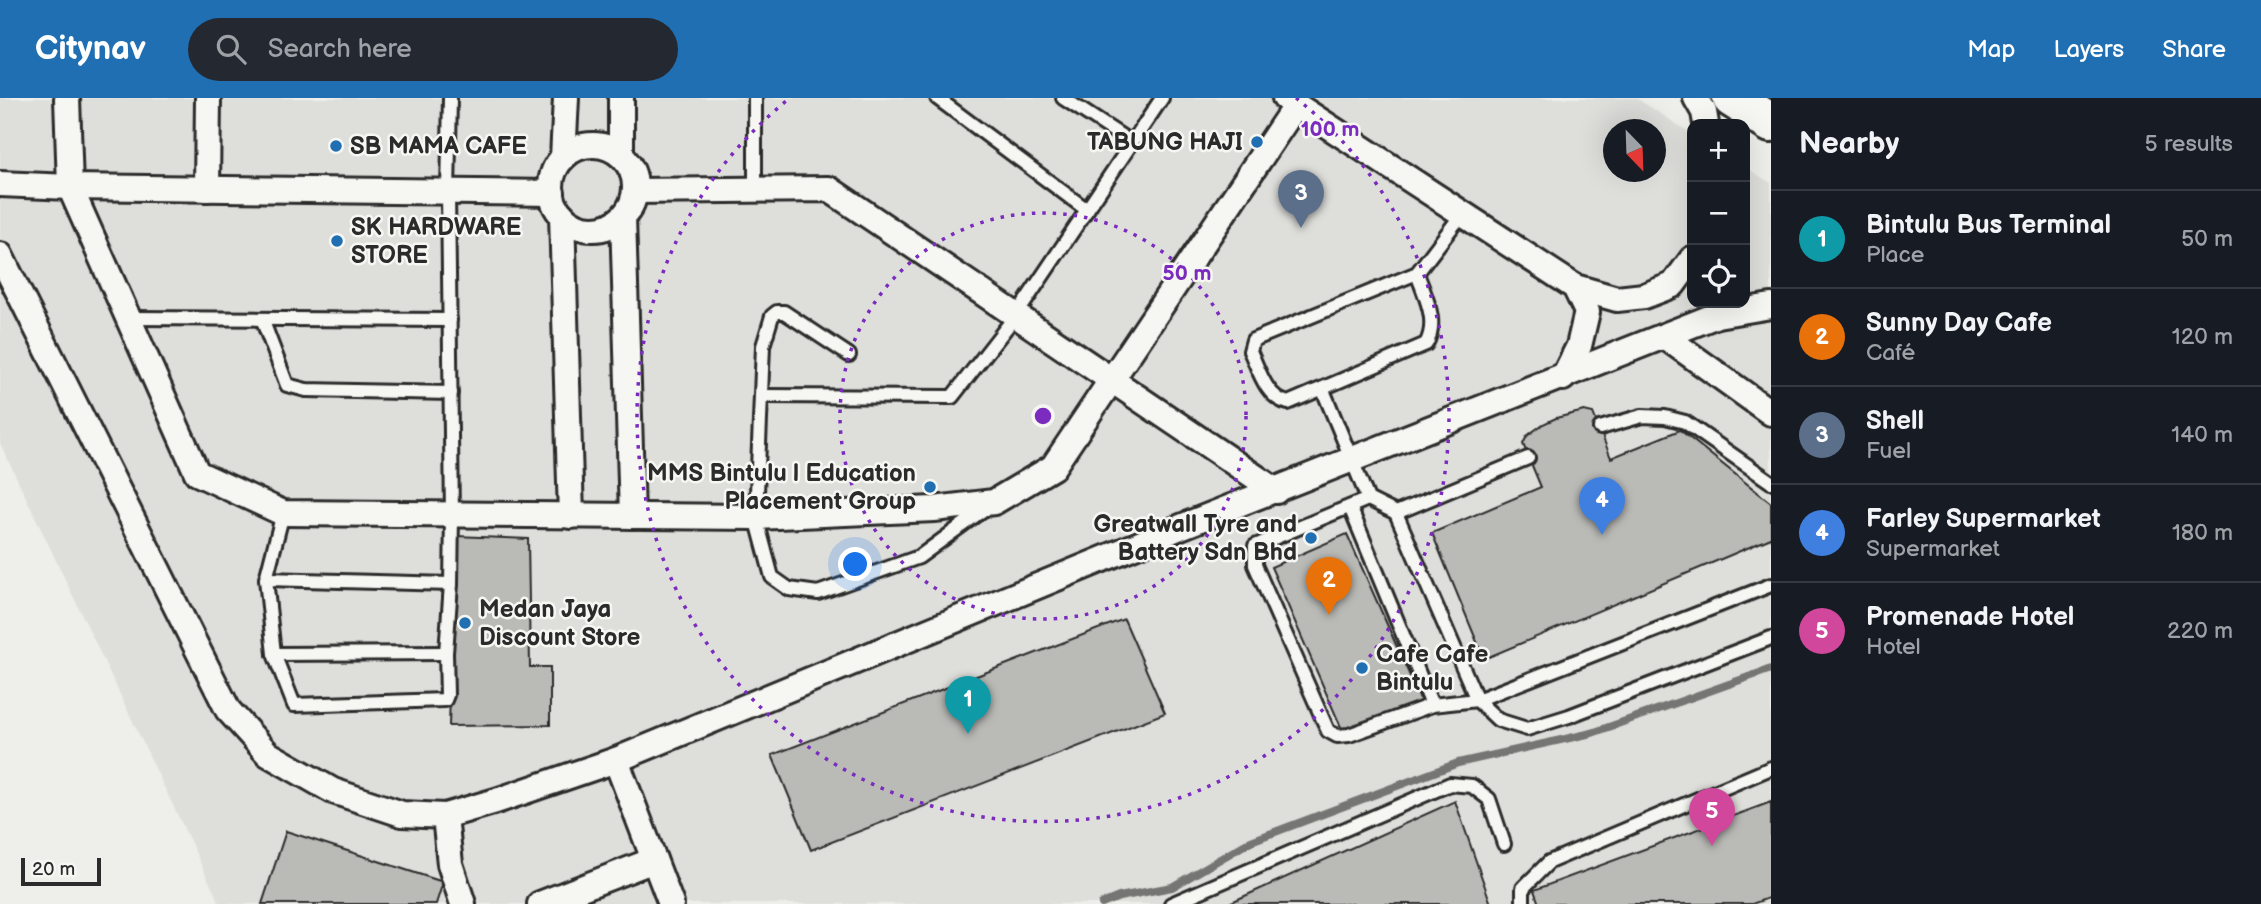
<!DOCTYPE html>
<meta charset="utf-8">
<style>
body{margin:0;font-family:"Balsamiq Sans",sans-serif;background:#242831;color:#f1f3f6}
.controls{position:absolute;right:21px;top:21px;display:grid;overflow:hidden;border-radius:14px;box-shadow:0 7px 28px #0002}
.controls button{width:63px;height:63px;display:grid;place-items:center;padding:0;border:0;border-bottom:2px solid #363941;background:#171b24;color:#f1f3f6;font:35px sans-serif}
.compass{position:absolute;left:1603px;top:21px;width:63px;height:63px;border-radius:50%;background:#171b24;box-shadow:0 7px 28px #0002;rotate:157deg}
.scale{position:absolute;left:21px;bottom:18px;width:80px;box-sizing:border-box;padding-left:7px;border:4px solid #2b2b2b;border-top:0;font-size:19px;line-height:24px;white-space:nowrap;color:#2b2b2b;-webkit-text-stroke:5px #f6f6f2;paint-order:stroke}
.you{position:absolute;left:856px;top:467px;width:24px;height:24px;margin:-18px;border:5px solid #fff;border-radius:50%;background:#1a73e8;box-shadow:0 0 0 10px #1a73e833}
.badge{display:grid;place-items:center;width:46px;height:46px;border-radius:50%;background:#1f6fb2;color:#fff;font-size:23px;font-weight:700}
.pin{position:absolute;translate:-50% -58px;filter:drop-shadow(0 2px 4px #0008)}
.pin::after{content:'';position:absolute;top:37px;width:24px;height:21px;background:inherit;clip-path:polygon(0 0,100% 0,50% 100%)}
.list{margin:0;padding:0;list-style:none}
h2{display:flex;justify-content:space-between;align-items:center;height:91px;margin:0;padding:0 28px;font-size:30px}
h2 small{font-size:23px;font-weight:400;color:#9ea1a6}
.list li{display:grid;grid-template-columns:46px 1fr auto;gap:21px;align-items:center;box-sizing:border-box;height:98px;padding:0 28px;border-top:2px solid #363941}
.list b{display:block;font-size:26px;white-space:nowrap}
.list p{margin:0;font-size:23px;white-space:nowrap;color:#9ea1a6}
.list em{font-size:23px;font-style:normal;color:#9ea1a6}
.icon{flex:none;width:38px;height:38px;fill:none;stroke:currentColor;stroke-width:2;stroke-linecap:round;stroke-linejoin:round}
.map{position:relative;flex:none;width:1771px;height:806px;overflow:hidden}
header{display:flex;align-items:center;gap:42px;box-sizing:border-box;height:98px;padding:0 35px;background:#1f6fb2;color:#fff}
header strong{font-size:33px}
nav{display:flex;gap:38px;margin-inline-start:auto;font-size:24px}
.search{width:490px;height:63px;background:#242831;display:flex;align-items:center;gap:18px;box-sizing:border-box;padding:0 24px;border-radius:38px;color:#9ea1a6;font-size:26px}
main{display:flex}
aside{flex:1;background:#171b24}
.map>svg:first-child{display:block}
.built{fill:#dededb;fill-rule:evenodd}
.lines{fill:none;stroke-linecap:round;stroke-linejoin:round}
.stream{stroke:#757573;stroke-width:8}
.building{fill:#babab7;stroke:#2b2b2b;stroke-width:2}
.service-casing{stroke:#2b2b2b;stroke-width:18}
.minor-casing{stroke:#2b2b2b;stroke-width:30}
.primary-casing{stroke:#2b2b2b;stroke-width:44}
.service{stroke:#f6f6f2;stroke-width:12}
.minor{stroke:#f6f6f2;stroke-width:24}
.primary{stroke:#f6f6f2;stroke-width:38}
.ring{fill:none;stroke:#7b2cbf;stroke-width:3.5;stroke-dasharray:3.5 7}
.poi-dot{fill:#1f6fb2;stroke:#f6f6f2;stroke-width:2.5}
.labels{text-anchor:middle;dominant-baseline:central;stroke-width:5;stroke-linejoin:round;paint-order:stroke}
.poi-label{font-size:24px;font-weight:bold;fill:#2b2b2b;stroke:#f6f6f2;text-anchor:start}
.centre{fill:#7b2cbf;stroke:#f6f6f2;stroke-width:3.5}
.ring-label{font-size:21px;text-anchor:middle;font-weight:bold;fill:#7b2cbf;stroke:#f6f6f2;stroke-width:5;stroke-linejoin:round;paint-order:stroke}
</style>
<header>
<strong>Citynav</strong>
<div class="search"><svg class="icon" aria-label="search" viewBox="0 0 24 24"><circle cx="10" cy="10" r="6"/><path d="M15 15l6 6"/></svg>Search here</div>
<nav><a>Map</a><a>Layers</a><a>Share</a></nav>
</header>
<main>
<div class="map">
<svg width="1771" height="806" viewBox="0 0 1771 806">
<rect width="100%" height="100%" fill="#eeeeea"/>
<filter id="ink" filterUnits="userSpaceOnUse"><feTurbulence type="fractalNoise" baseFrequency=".0143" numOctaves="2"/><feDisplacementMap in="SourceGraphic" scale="14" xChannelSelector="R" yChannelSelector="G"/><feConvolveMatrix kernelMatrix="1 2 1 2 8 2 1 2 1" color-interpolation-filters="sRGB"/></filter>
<g filter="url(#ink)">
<path class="built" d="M0 0H1636L1692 36V205H1745V69L1771 85V806H220L0 345ZM1614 32H1656V74H1614Z"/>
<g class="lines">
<path class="stream" d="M1102 806 1119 799 1172 789 1251 743 1458 665 1592 635 1771 571"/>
</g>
<g class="building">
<path d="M1584 313 1593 315 1611 360 1680 332 1771 405V440L1484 561 1432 435 1541 389 1523 346 1527 338 1543 326 1556 320Z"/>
<path d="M1347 436 1421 603 1344 636 1271 469Z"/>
<path d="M455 438 528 441 530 569H550V627L449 628Z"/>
<path d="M1124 521 1165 615 811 752 772 657Z"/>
<path d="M1455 703 1491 806H1227Z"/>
<path d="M1771 704V799L1752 806H1539L1534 792Z"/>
<path d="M286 733 443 784 436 806H262Z"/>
</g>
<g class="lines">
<g class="service-casing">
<g id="service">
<path d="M755 0V92"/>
<path d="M937 0 1087 112"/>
<path d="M1063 0 1132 45"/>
<path d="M1417 175 1253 242 1250 253C1259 272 1266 300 1288 305L1426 246C1439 223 1425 199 1417 175L1462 116"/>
<path d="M128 220 450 222"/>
<path d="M262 221 287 287 306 292 451 295"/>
<path d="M849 257 784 214H777L772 218 763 248 756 419 772 479 789 491 818 495 919 459 987 409"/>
<path d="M1323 292 1368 401 1396 415 1477 602 1498 622 1527 631 1569 618 1771 540"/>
<path d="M761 298 952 299 1017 216 1162 0"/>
<path d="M1600 330 1642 318 1665 319 1685 324 1771 384"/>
<path d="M1368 401 1255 448V467L1328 633 1337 638 1349 637 1432 607 1477 602 1771 487"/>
<path d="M1350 409 1432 607"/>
<path d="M283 415 266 481 274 556 294 607 445 602 447 597 446 555 451 486 452 417 448 94 450 0"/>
<path d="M1396 415 1528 360"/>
<path d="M266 481 451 486"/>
<path d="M274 556 446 555"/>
<path d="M1171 806 1450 686 1472 688 1489 701 1504 746"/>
<path d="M1523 806V790L1549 764 1771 670"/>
</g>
</g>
<g class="minor-casing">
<g id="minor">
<path d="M67 0 70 89 197 375 283 415 756 419 934 411 994 404 1053 369 1296 7"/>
<path d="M1285 0 1575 189 1587 214 1579 248 1563 280"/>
<path d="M1696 0 1704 14 1706 26"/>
<circle cx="593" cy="89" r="42"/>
<path d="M621 57V0"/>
<path d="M563 60 566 0"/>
<path d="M0 86 70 89 552 95"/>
<path d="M207 91 208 0"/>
<path d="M635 93 829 91 1276 393"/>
<path d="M562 117 571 418"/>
<path d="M623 119 632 418"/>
<path d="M0 157 228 612 268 656 333 693 402 716 445 718 496 703 616 662 1183 428 1717 217 1771 208"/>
<path d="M1575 189 1617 201 1644 198 1673 187 1692 161"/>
<path d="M1664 238 1771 315"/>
<path d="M616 662 671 806"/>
<path d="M445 718 450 766 463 806"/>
<path d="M540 806 654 762"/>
</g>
</g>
<g class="primary-casing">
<path id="primary" d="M1732 0 1771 25"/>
</g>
<use href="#service" class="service"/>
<use href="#minor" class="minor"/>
<use href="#primary" class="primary"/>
</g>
</g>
<g class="ring">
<circle cx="1043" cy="318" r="203"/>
<path d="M1296 0A406 406 0 1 1 790 0"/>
</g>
<g class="poi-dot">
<circle cx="1257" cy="44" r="7"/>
<circle cx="336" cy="48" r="7"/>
<circle cx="337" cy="143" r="7"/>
<circle cx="930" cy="389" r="7"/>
<circle cx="1311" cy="440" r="7"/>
<circle cx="465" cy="525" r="7"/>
<circle cx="1362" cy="570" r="7"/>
</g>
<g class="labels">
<g class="poi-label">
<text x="1243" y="44" text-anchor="end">TABUNG HAJI</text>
<text x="350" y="48">SB MAMA CAFE</text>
<text x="351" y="129">SK HARDWARE<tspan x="351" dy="28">STORE</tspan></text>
<text x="916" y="375" text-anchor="end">MMS Bintulu | Education<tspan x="916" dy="28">Placement Group</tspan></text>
<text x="1297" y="426" text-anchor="end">Greatwall Tyre and<tspan x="1297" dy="28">Battery Sdn Bhd</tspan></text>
<text x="479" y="511">Medan Jaya<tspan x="479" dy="28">Discount Store</tspan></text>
<text x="1376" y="556">Cafe Cafe<tspan x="1376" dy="28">Bintulu</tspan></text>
</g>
</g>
<circle cx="1043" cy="318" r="10" class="centre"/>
<g class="ring-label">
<text x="1330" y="38">100 m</text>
<text x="1187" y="182">50 m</text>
</g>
</svg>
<div class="controls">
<button>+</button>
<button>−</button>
<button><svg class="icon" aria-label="locate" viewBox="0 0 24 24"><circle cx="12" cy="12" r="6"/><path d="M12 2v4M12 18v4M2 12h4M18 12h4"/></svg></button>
</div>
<svg class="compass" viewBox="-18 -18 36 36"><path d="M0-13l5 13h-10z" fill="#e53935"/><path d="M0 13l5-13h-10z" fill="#9ea1a6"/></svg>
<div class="scale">20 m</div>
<div class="you"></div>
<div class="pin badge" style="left:968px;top:636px;background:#0f9aa8">1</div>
<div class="pin badge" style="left:1329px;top:517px;background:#e8710a">2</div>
<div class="pin badge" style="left:1301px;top:130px;background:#5c6f8a">3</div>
<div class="pin badge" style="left:1602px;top:437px;background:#3f7fe0">4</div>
<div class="pin badge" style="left:1712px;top:748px;background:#d1479c">5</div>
</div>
<aside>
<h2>Nearby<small>5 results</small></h2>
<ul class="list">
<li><span class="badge" style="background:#0f9aa8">1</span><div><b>Bintulu Bus Terminal</b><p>Place</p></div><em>50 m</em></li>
<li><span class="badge" style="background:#e8710a">2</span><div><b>Sunny Day Cafe</b><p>Café</p></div><em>120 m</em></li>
<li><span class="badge" style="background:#5c6f8a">3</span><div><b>Shell</b><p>Fuel</p></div><em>140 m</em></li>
<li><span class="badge" style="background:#3f7fe0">4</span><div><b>Farley Supermarket</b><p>Supermarket</p></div><em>180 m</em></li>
<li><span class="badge" style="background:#d1479c">5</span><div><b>Promenade Hotel</b><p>Hotel</p></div><em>220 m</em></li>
</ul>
</aside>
</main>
